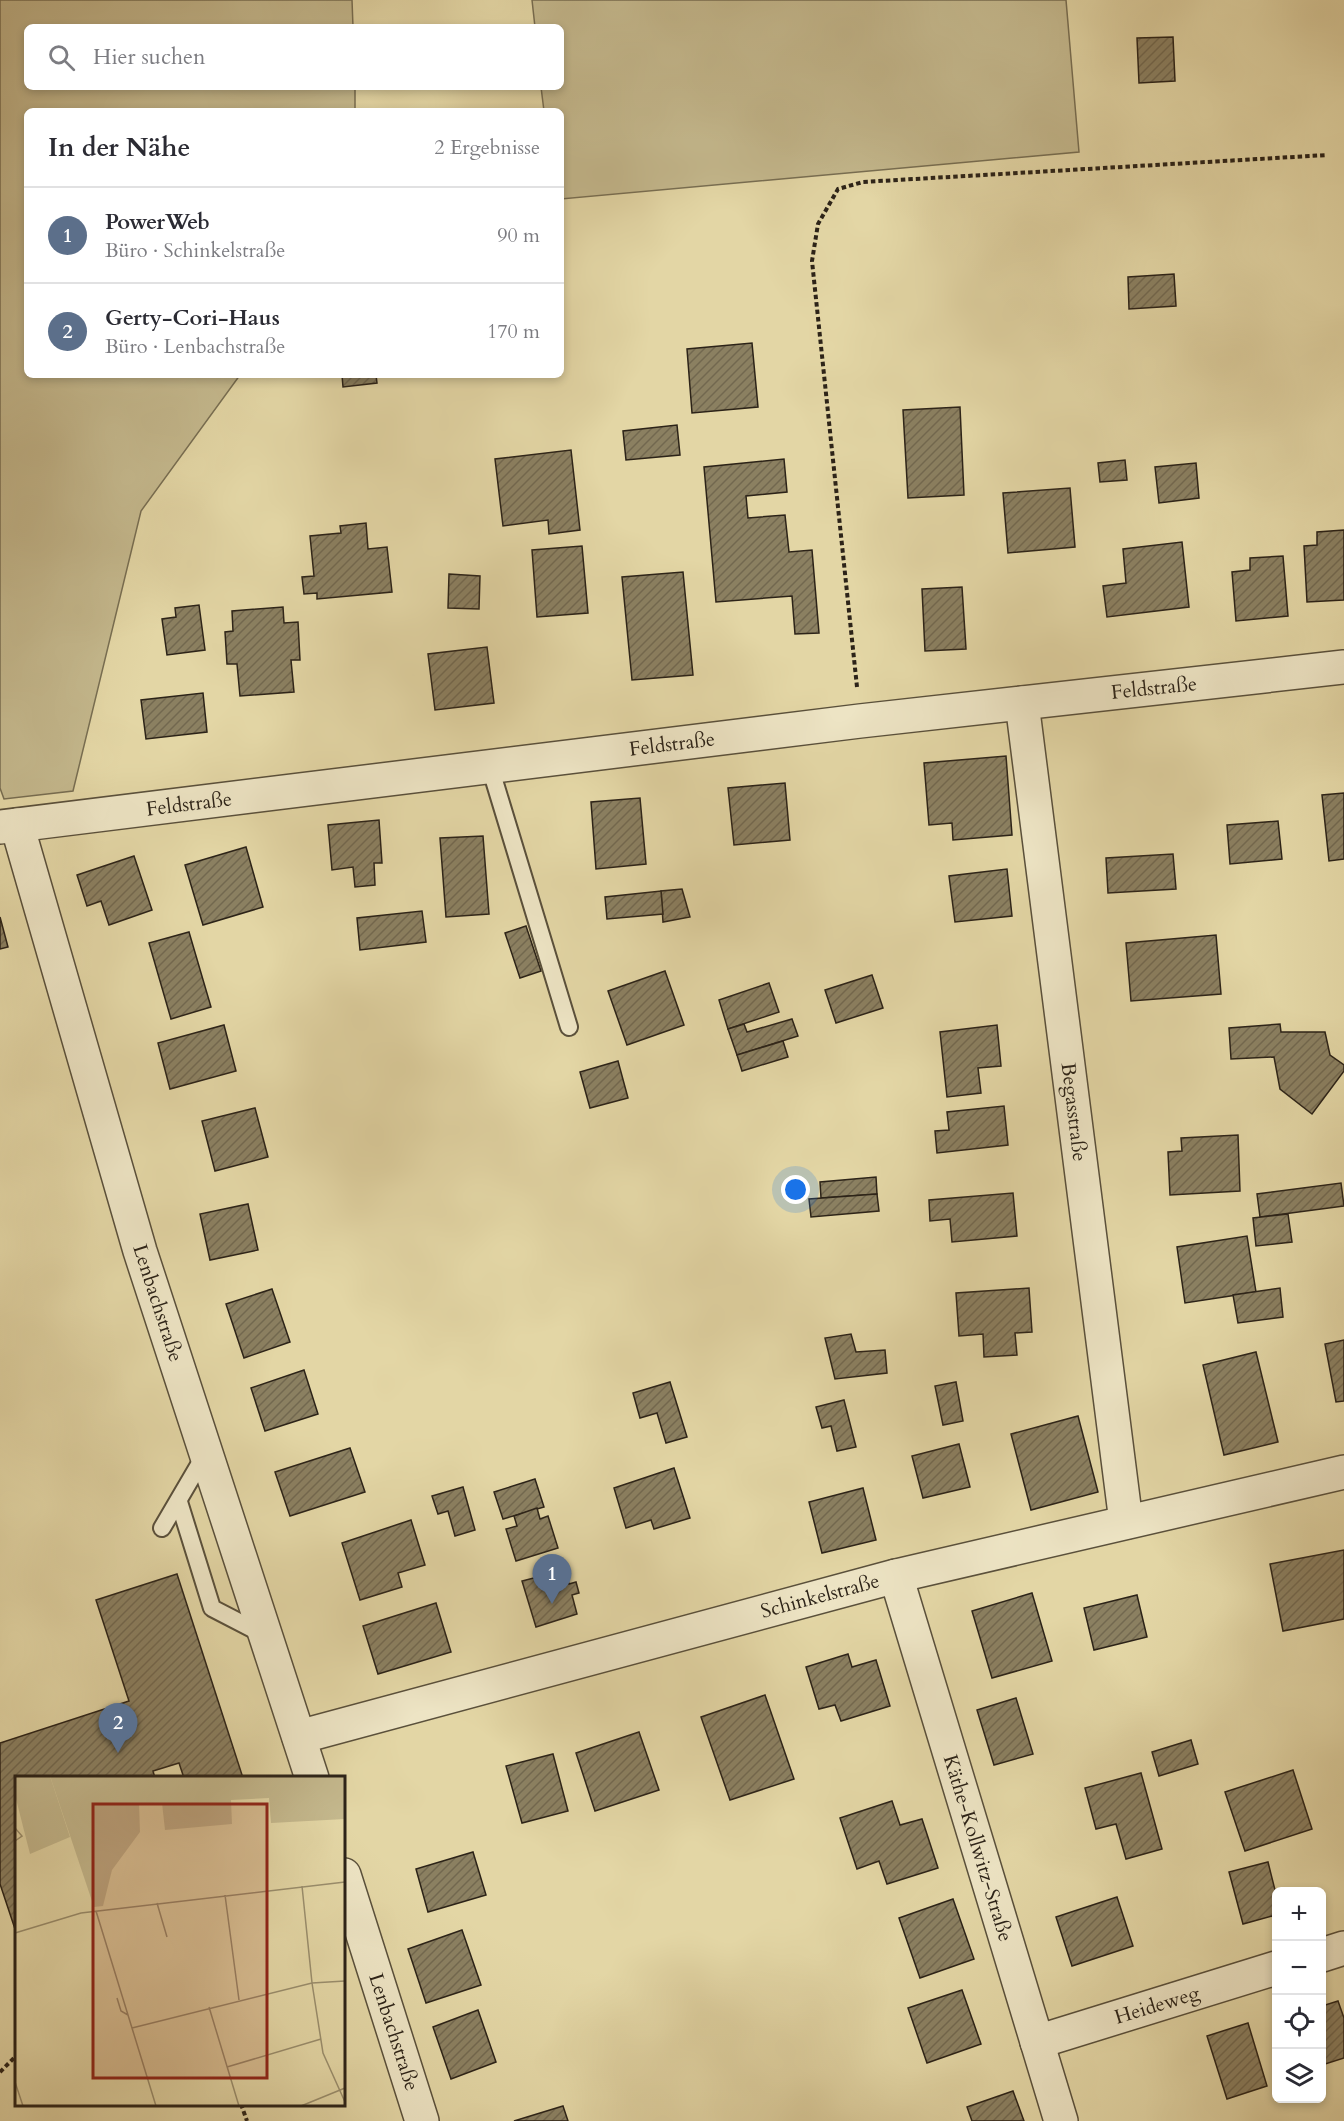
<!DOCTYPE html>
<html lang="de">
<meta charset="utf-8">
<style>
body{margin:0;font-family:Cardo,serif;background:#f7f7f7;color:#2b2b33}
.controls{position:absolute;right:18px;bottom:18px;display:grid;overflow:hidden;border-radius:9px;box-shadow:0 3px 9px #0003}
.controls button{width:54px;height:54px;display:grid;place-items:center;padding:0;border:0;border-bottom:2px solid #e1e1e2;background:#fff;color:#2b2b33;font:30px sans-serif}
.you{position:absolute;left:796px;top:1190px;width:21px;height:21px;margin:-15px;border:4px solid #fff;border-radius:50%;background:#1a73e8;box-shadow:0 0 0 9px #1a73e833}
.badge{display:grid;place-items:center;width:39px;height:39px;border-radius:50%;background:#8f2418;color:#fff;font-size:20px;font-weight:700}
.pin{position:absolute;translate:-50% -50px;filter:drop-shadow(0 2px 3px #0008)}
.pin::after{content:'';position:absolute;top:32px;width:21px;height:18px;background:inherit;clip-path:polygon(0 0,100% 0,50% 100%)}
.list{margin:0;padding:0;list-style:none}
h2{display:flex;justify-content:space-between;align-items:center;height:78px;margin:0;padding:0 24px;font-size:26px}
h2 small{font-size:20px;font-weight:400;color:#7c7c81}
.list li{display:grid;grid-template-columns:39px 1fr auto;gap:18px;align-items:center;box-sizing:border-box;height:96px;padding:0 24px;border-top:2px solid #e1e1e2}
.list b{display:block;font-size:22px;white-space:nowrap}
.list p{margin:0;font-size:20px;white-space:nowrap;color:#7c7c81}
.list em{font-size:20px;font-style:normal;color:#7c7c81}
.icon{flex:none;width:33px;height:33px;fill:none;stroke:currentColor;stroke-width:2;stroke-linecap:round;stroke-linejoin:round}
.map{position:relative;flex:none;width:1344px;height:2121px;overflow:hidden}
.search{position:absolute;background:#fff;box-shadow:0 3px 9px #0003;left:24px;top:24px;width:540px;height:66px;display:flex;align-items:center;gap:15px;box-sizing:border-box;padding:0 21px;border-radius:9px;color:#7c7c81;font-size:22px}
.panel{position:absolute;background:#fff;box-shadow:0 3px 9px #0003;left:24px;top:108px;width:540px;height:270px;border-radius:9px}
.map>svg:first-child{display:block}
.grass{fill:#c4b88d;stroke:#786e52;stroke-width:1.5}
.building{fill:url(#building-hatch);stroke:#2c2318;stroke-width:1.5}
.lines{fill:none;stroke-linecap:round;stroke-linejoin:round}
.lane-casing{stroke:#5a503b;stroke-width:20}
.street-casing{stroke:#5a503b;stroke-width:36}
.path{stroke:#2c2318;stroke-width:4;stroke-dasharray:4.5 3;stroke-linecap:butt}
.lane{stroke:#ede4c4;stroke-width:16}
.street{stroke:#ede4c4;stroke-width:33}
.labels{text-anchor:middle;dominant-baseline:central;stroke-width:4.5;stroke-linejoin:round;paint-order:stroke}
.street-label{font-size:20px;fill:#2c2318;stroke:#ede4c4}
.inset-road{fill:none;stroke:#9a8e6d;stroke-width:1.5}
.view{fill:#8f2418;fill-opacity:0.15;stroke:#8f2418;stroke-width:3}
.inset-edge{fill:none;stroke:#2c2318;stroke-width:3}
</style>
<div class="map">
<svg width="1344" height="2121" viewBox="0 0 1344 2121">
<defs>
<pattern id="building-hatch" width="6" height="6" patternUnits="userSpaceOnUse" patternTransform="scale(1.5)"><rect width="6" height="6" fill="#8b8061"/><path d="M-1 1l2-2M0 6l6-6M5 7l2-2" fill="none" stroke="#72684f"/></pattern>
</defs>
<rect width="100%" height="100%" fill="#e3d6a5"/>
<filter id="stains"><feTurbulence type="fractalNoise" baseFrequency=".00333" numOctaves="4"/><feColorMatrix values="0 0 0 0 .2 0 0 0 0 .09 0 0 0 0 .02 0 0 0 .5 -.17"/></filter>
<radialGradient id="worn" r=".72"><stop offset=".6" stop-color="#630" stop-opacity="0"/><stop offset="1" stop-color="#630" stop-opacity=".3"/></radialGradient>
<g class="grass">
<path d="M0 0H352L353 27H27V87H355V111H27V375H240L141 511 73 791 4 799 0 788Z"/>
<path d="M532 0H1066L1079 152 561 199V111H544L541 87H561V27H535Z"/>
</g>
<g class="building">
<path d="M1173 37 1175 81 1139 83 1137 38Z"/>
<path d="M1174 274 1176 306 1129 309 1128 277Z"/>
<path d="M752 343 758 407 692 413 687 349Z"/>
<path d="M342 375H376L377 383 343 387Z"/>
<path d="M960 407 964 495 908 498 903 410Z"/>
<path d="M677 425 680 455 626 460 623 431Z"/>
<path d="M571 450 580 530 549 534 548 520 503 526 495 459Z"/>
<path d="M784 459 787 492 746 496 748 518 785 515 789 552 812 550 819 633 795 634 792 596 716 602 704 467Z"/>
<path d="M1125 460 1127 480 1100 482 1098 463Z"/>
<path d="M1196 463 1199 498 1159 503 1155 467Z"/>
<path d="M1070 488 1075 547 1008 553 1003 493Z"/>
<path d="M366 523 368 549 387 547 392 592 317 599V593L304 594 302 577 314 576 310 536 341 533 340 526Z"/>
<path d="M1344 530V600L1307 602 1304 546 1317 545V532Z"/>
<path d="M1182 542 1189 607 1107 617 1103 586 1126 583 1123 549Z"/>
<path d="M582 546 588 613 537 617 532 550Z"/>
<path d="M1283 556 1288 616 1236 621 1232 572 1250 570V558Z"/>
<path d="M683 572 693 675 632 680 622 577Z"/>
<path d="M449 574 480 576 479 609 448 608Z"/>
<path d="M962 587 966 649 925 651 922 589Z"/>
<path d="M199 605 205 650 167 655 162 619 176 617 175 608Z"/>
<path d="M283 607 284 623 298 622 300 660H291L294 692 240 696 237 664H227L225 632 233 631 232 611Z"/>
<path d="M487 647 494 703 435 710 428 654Z"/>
<path d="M203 693 207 732 146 739 141 700Z"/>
<path d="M1006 756 1012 835 953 840 952 823 929 825 924 763Z"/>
<path d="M785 783 790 840 734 845 728 788Z"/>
<path d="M1344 793V859L1329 861 1322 795Z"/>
<path d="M640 798 646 864 596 869 591 802Z"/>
<path d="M379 820 382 863H374L375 885 355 887 353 867 332 870 328 825Z"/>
<path d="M1278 821 1282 859 1230 864 1227 825Z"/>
<path d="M483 836 489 914 446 917 440 838Z"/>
<path d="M246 847 263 907 203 925 185 865Z"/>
<path d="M1173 854 1176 889 1108 893 1106 858Z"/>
<path d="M134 856 152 910 109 925 101 901 87 906 77 875Z"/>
<path d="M1007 869 1012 916 955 922 949 876Z"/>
<path d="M682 889 690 917 663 922 661 891Z"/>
<path d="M661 891 663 914 607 919 605 897Z"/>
<path d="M422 911 426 942 360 950 357 918Z"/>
<path d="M0 917 8 947 0 949Z"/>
<path d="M526 926 541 971 520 978 505 933Z"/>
<path d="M189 932 211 1007 171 1019 149 943Z"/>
<path d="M1216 935 1221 994 1131 1001 1126 943Z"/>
<path d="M665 971 684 1025 627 1045 608 991Z"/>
<path d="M872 975 883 1008 836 1023 825 990Z"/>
<path d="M769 983 779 1012 728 1029 719 1000Z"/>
<path d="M792 1019 798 1036 737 1055 728 1029 744 1024 747 1032Z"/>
<path d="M1280 1024 1281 1032H1325L1330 1055 1344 1065V1071L1312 1114 1280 1089 1274 1057 1231 1059 1229 1028Z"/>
<path d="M224 1025 236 1071 170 1089 158 1043Z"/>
<path d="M997 1025 1001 1066 978 1068 981 1093 947 1097 940 1032Z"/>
<path d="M783 1041 788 1057 742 1071 737 1055Z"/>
<path d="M618 1061 628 1098 590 1108 580 1072Z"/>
<path d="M1004 1106 1008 1145 937 1153 935 1131 949 1130 947 1112Z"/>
<path d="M255 1108 268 1157 215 1171 202 1121Z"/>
<path d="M1238 1135 1240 1191 1170 1195 1168 1152 1182 1151 1181 1138Z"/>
<path d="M876 1177 877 1194 821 1198 820 1182Z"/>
<path d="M1341 1183 1344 1206 1260 1217 1257 1194Z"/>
<path d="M1013 1193 1017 1236 952 1242 950 1219 930 1221 929 1200Z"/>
<path d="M877 1194 879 1211 811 1217 809 1199Z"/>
<path d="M248 1204 258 1250 210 1260 200 1214Z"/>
<path d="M1288 1214 1292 1242 1256 1246 1253 1218Z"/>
<path d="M1247 1236 1256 1292 1185 1303 1177 1247Z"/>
<path d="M1029 1288 1032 1332 1015 1333 1017 1355 984 1357 983 1334 959 1336 956 1293Z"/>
<path d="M1280 1288 1283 1317 1238 1323 1233 1295Z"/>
<path d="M272 1289 290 1342 244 1358 226 1304Z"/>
<path d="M851 1334 856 1352 885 1350 887 1373 835 1379 825 1338Z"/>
<path d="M1344 1340V1401L1336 1402 1325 1344Z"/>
<path d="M1256 1352 1278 1442 1224 1455 1203 1365Z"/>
<path d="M304 1370 318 1414 265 1431 251 1388Z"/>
<path d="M670 1382 687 1437 666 1443 657 1413 640 1418 633 1393Z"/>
<path d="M956 1382 963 1421 943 1425 935 1386Z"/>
<path d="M844 1400 856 1447 837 1451 831 1426 822 1428 816 1407Z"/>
<path d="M1078 1416 1098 1492 1031 1510 1011 1434Z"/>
<path d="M959 1444 970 1487 923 1498 912 1456Z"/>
<path d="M350 1448 365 1492 290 1516 275 1472Z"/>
<path d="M674 1468 690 1518 654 1529 651 1520 626 1528 614 1488Z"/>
<path d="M535 1479 544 1507 503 1519 494 1492Z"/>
<path d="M463 1487 475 1530 455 1536 448 1511 438 1514 432 1496Z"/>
<path d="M863 1488 876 1540 822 1553 809 1502Z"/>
<path d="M537 1508 540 1519 548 1516 558 1548 516 1561 506 1529 517 1526 514 1516Z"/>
<path d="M411 1520 425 1565 398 1573 402 1587 360 1600 342 1543Z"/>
<path d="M1344 1550V1619L1283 1631 1270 1564Z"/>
<path d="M565 1570 569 1584 576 1582 579 1593 572 1595 577 1614 536 1627 522 1581Z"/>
<path d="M177 1574 243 1778H184L179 1763 153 1771 155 1778H16V1929H15L0 1884V1743L129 1701 96 1600Z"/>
<path d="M1032 1593 1052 1661 992 1678 972 1611Z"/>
<path d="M1137 1595 1147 1637 1094 1650 1084 1608Z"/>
<path d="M436 1603 451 1652 378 1674 363 1626Z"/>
<path d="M848 1654 852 1667 876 1660 890 1706 841 1721 835 1705 819 1709 806 1667Z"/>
<path d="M765 1695 794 1779 730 1800 701 1717Z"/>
<path d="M1016 1698 1033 1754 994 1765 977 1710Z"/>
<path d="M639 1732 659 1790 595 1811 576 1753Z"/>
<path d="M1191 1740 1198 1764 1159 1776 1152 1752Z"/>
<path d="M553 1754 568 1811 522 1823 506 1766Z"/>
<path d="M1293 1770 1312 1829 1245 1851 1225 1792Z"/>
<path d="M1141 1773 1162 1849 1126 1859 1116 1824 1096 1829 1085 1788Z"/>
<path d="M892 1801 900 1825 922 1819 938 1868 887 1884 879 1861 857 1869 840 1818Z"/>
<path d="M473 1852 486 1895 428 1912 416 1869Z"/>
<path d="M1268 1862 1276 1894V1915L1243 1924 1229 1872Z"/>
<path d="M1117 1897 1133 1946 1072 1966 1056 1917Z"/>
<path d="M953 1899 974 1959 920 1978 899 1918Z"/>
<path d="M462 1930 481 1985 426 2003 408 1949Z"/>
<path d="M962 1990 981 2044 927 2063 908 2008Z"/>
<path d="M1338 2001 1344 2018V2058L1322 2065V2006Z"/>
<path d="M478 2010 496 2062 451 2079 433 2027Z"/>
<path d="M1248 2023 1267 2086 1227 2099 1207 2036Z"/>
<path d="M1013 2091 1024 2121H972L967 2107Z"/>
<path d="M563 2106 568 2121H514Z"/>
</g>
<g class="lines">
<g class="lane-casing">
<g id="lane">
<path d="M490 767 569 1027"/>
<path d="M179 1502 212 1608 264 1635"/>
<path d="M162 1528 206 1453"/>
</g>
</g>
<g class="street-casing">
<g id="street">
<path d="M1022 703 1126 1522"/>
<path d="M17 825 140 1251 312 1778"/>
<path d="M0 827 860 721 1344 667"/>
<path d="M896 1576 1061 2121"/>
<path d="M299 1737 896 1576 1344 1472"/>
<path d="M344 1875 422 2121"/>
<path d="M1322 1955 1344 1948"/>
<path d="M1037 2042 1276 1968"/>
</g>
</g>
<g class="path">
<path d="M857 687 812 261 818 224 838 189 863 182 1327 155"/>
<path d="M0 2072 16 2056"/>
<path d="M241 2104 247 2121"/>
</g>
<use href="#lane" class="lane"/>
<use href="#street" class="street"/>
</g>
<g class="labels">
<g class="street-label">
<text transform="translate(1154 688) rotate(-6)">Feldstraße</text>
<text transform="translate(672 744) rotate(-7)">Feldstraße</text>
<text transform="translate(189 804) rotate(-7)">Feldstraße</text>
<text transform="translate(1074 1112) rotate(83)">Begasstraße</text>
<text transform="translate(158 1303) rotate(72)">Lenbachstraße</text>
<text transform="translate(820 1596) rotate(-15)">Schinkelstraße</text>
<text transform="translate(978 1848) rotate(73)">Käthe-Kollwitz-Straße</text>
<text transform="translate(1157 2005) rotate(-17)">Heideweg</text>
<text transform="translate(394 2032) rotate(72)">Lenbachstraße</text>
</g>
</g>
<g transform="translate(15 1776)">
<rect width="330" height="330" fill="#e3d6a5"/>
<path d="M35 0H330V43L256 47 254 22 216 24 217 48 150 54 147 27 124 28 125 56 97 94 88 130 79 131Z" fill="#c4b88d"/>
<path d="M0 0H35L55 61 15 78 0 19Z" fill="#c4b88d"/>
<path class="inset-road" d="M0 52 7 60 0 65M287 110 297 207 308 277 330 326M210 119 224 224M142 127 152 161M81 135 141 330M0 157 66 137 330 106M102 222 106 235 113 239M194 231 224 330M117 252 297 207 330 205M212 291 306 263M0 306 8 330M286 330 330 312"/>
<path class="view" d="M78 28H252V302H78Z"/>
<rect width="330" height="330" class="inset-edge"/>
</g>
<rect width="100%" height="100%" filter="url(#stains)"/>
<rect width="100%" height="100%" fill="url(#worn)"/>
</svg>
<div class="controls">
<button>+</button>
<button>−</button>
<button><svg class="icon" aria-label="locate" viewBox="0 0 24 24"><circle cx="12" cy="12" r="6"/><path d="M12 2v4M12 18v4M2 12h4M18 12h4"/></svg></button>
<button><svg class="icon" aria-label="layers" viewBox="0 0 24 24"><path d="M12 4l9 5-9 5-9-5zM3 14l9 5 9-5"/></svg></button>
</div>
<div class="you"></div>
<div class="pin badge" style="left:552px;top:1604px;background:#5c6f8a">1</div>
<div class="pin badge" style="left:118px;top:1753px;background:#5c6f8a">2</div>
<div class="search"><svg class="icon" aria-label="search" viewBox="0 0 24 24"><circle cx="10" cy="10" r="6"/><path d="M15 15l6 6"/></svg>Hier suchen</div>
<section class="panel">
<h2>In der Nähe<small>2 Ergebnisse</small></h2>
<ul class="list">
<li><span class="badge" style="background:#5c6f8a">1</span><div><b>PowerWeb</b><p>Büro · Schinkelstraße</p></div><em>90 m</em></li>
<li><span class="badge" style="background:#5c6f8a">2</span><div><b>Gerty-Cori-Haus</b><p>Büro · Lenbachstraße</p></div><em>170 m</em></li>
</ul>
</section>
</div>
